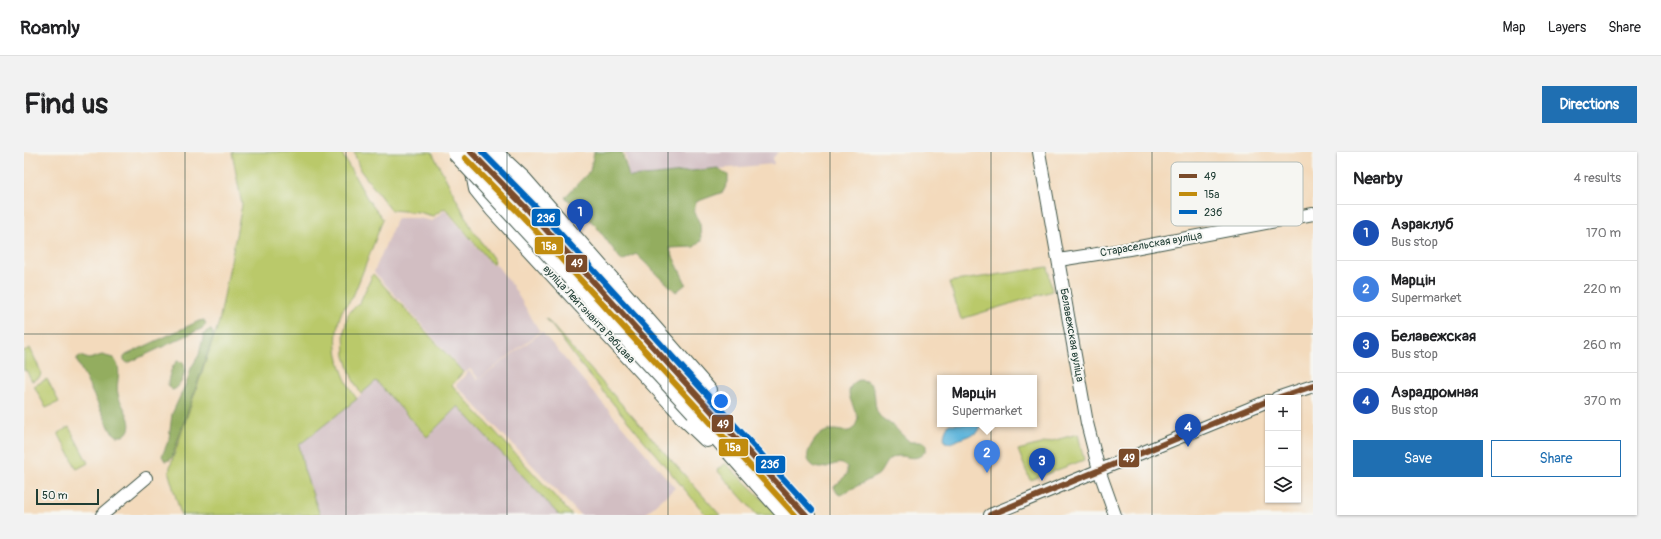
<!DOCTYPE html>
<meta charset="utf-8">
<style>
body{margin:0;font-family:Pangolin,sans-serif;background:#f2f2f2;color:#202124}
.controls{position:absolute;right:12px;bottom:12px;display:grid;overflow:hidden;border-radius:0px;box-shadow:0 1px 3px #0004}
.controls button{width:36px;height:36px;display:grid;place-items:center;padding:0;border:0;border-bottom:1px solid #e0e0e0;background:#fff;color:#202124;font:20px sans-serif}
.scale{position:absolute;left:12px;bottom:10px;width:63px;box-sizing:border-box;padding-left:4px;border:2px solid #1f3d34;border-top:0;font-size:11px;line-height:14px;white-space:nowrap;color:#1f3d34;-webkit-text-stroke:3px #f6f6f2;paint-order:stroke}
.you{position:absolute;left:697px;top:249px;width:14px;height:14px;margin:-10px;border:3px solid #fff;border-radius:50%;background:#1a73e8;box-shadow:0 0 0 6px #1a73e833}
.badge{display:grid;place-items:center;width:26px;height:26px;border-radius:50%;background:#1f6fb2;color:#fff;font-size:13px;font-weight:700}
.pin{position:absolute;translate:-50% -33px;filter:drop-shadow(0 1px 2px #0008)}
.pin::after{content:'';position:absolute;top:21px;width:14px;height:12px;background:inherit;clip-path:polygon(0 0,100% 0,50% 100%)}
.popup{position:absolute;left:913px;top:223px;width:100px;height:52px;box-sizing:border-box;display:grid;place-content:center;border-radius:0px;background:#fff;filter:drop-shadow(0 1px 3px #0005);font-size:13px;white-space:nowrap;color:#757577}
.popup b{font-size:15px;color:#202124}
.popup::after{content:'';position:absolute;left:50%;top:100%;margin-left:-8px;border:8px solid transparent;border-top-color:#fff}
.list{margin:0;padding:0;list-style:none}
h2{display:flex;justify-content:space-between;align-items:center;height:52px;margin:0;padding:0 16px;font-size:17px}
h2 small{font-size:13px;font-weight:400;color:#757577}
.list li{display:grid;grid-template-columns:26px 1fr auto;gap:12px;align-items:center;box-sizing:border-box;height:56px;padding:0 16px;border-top:1px solid #e0e0e0}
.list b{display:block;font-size:15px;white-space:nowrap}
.list p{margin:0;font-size:13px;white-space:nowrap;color:#757577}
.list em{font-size:13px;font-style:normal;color:#757577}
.actions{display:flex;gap:8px;padding:12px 16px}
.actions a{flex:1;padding:9px 0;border:1px solid #1f6fb2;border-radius:0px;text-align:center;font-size:14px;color:#1f6fb2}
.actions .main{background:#1f6fb2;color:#fff}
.icon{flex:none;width:22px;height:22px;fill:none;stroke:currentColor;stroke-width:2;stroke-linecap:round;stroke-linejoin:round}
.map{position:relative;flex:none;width:1289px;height:363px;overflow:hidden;border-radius:0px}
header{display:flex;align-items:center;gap:24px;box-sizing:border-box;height:56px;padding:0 20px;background:#fff;border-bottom:1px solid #e0e0e0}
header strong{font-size:19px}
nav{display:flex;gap:22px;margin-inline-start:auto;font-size:14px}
.intro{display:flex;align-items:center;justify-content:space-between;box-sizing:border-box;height:96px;padding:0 24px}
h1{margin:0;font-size:28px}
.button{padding:10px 18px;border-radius:0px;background:#1f6fb2;color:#fff;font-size:14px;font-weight:700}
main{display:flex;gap:24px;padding:0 24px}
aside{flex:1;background:#fff;border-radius:0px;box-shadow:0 1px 3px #0004}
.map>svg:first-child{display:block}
.industrial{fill:#d2bec2}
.green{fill:#bac96b;stroke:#6c8350}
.forest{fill:#93ad5f;stroke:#59754a}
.water{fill:#5fb5db;stroke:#3f7988}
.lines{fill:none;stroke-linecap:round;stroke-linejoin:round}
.minor-casing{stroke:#3f5548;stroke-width:14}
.major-casing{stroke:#3f5548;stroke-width:18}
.highway-casing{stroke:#3f5548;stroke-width:20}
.minor{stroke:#fff;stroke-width:12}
.major{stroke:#fff;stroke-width:16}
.highway{stroke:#fff;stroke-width:18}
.highway-bridge-casing{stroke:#3f5548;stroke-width:20;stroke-linecap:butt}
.highway-bridge{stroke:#fff;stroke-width:18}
.bus-1-casing{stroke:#f6f6f2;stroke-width:9}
.bus-2-casing{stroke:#f6f6f2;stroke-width:9}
.bus-3-casing{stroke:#f6f6f2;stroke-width:9}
.bus-1{stroke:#7a4b2a;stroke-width:6}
.bus-2{stroke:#c18c0d;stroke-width:6}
.bus-3{stroke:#0065bd;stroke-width:6}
.grid{fill:none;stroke:#1f3d34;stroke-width:1;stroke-opacity:0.55}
.labels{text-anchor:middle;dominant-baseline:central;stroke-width:4;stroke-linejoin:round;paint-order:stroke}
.street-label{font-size:11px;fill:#1f3d34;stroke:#f6f6f2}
.key{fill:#f6f6f2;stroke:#b6beb9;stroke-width:1}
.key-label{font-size:11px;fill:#1f3d34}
.line-badge{stroke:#f6f6f2;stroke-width:1.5}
.badge-label{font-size:11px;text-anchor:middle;font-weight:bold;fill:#fff}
</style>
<header>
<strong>Roamly</strong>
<nav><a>Map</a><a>Layers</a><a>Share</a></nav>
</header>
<div class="intro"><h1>Find us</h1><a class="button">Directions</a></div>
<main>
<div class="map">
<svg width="1289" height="363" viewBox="0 0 1289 363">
<rect width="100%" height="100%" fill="#f6f6f2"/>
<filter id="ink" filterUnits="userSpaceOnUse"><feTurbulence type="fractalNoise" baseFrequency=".025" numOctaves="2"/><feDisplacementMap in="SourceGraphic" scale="8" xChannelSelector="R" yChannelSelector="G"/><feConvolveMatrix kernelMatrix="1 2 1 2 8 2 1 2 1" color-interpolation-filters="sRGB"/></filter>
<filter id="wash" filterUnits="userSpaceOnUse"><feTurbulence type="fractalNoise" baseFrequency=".012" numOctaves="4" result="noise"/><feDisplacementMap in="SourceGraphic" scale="16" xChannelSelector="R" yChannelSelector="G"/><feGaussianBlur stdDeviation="0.9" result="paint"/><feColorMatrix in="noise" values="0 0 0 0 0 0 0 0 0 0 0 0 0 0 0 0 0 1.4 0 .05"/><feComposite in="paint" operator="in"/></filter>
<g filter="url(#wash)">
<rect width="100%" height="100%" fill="#f3dabc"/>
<g class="industrial">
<path d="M601 0H754L749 6 750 12 605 25Z"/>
<path d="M421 58 468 113 471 111 488 133 516 180 455 227 446 217 441 221 350 120 373 66H393L408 69Z"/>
<path d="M518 180 651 336 620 363H556L432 233 445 219 454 228Z"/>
<path d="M352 229 402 285 434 254 535 363H296L280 318 275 293 322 256Z"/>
</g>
<g class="green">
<path d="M208 0H317L344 48 359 67C350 92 340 117 330 142 328 149 321 153 318 159 306 188 315 223 333 247L275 293 280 318 296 363H157L145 322 146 315 195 170 218 53Z"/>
<path d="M330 0H408L448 77 471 109 468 112 421 56 409 64 394 60 367 58 336 18Z"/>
<path d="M1024 115 1028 139 937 167 925 130Z"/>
<path d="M349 122 439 220 428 233 548 363H535L434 254 403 285 352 229 337 242 328 226 321 204 320 181 324 162 336 150Z"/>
<path d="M522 166 546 194 696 363H682L557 213Z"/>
<path d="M6 196 17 220 16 225 8 229 2 218 0 219V199Z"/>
<path d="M23 227 35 250 22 256 10 234Z"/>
<path d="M45 275 64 311 53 317 34 281Z"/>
<path d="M1054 282 1060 308 1006 328 994 298Z"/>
<path d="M701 311 755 363H733L693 318Z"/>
</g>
<g class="forest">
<path d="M570 0H598L605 25 632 23 694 16 704 23V30L699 40 672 50 670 59 676 72 677 89 670 95 645 96 662 132 652 140 612 102 598 109 572 74 541 45 566 19Z"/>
<path d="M180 168 182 172 179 176 106 210 103 211 100 208V205L102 203 175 169Z"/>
<path d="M187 178 189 181V185L148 305 146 308 141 309 138 304 145 287 148 262 164 227 167 216 175 203 180 182 183 179Z"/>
<path d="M78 203 89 206C100 217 91 229 94 242 96 254 116 274 99 284H93L87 279 53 209V206L56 204 65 207Z"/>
<path d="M153 209 159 210C164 217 157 237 148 238L144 234C144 226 147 215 153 209Z"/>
<path d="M835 228C858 229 846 250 855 263 857 266 861 268 865 271 873 276 878 284 886 290H899L902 292V298C891 314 880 299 867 306 861 309 859 318 854 323L816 343 813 341 810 335 823 322V315C813 304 799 324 787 312 783 308 783 302 785 298 790 287 797 278 810 278 815 278 820 280 825 279 831 277 832 272 834 267 831 253 815 237 835 228Z"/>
</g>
<path class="water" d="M925 272H957V274L954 280 926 291 921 290C919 284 921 277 925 272Z"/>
</g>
<g filter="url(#ink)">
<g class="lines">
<g class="minor-casing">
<g id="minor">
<path d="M1015 0 1063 271 1075 318 1091 363"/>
<path d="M1035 108 1105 97 1289 62"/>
<path d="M1253 246 1289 234"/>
<path d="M78 363 122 326"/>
<path d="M966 363 1244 249"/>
</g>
</g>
<g class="major-casing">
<g id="major">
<path d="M446 0 453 37 469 57 658 262"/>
<path d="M470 0 499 27 684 238"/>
</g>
</g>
<g class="highway-casing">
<g id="highway">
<path d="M680 251 782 363"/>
<path d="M658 262 683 286"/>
<path d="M678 267 763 363"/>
</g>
</g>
<use href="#minor" class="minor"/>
<use href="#major" class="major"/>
<use href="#highway" class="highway"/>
<g class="highway-bridge-casing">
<g id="highway-bridge">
<path d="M432 0 671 259"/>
<path d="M476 29 562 121"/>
</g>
</g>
<use href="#highway-bridge" class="highway-bridge"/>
<g class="bus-1-casing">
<g id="bus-1">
<path d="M447 0 505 59 782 363"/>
<path d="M1253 246 1289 234"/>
<path d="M966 363 1244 249"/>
</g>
</g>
<g class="bus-2-casing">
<path id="bus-2" d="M441 6 499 65 771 363"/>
</g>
<g class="bus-3-casing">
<path id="bus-3" d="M458 0 511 54 788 358"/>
</g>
<use href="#bus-1" class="bus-1"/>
<use href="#bus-2" class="bus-2"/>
<use href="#bus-3" class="bus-3"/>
</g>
</g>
<path class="grid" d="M161 0V363M322 0V363M483 0V363M644 0V363M806 0V363M967 0V363M1128 0V363M0 182H1289"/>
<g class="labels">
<g class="street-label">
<text transform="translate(1127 92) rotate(-10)">Старасельская вуліца</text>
<text transform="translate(565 162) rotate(47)">вуліца Лейтэнанта Рабцава</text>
<text transform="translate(1048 183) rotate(80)">Белавежская вуліца</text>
</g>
</g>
<rect x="1147" y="10" width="132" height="64" rx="6" class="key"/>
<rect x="1155" y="22" width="18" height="4" fill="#7a4b2a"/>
<rect x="1155" y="40" width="18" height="4" fill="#c18c0d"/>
<rect x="1155" y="58" width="18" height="4" fill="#0065bd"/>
<g class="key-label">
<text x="1180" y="28">49</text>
<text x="1180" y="46">15а</text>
<text x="1180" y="64">23б</text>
</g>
<g class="line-badge">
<rect x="507" y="56" width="30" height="19" rx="4" fill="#0065bd"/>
<rect x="510" y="84" width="30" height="19" rx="4" fill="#c18c0d"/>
<rect x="541" y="102" width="23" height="19" rx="4" fill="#7a4b2a"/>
<rect x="687" y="262" width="23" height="19" rx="4" fill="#7a4b2a"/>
<rect x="694" y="286" width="31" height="19" rx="4" fill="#c18c0d"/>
<rect x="1094" y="296" width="22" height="20" rx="4" fill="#7a4b2a"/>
<rect x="731" y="303" width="31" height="19" rx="4" fill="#0065bd"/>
</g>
<g class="badge-label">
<text x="522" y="70">23б</text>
<text x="525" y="98">15а</text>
<text x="553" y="115">49</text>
<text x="699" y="276">49</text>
<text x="709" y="299">15а</text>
<text x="1105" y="310">49</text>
<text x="746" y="316">23б</text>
</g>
</svg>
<div class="controls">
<button>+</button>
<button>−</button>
<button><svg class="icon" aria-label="layers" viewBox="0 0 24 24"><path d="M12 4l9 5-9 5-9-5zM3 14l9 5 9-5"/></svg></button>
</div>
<div class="scale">50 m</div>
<div class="you"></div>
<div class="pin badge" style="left:556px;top:80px;background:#1a4fb4">1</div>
<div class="pin badge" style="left:963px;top:321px;background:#3f7fe0">2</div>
<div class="popup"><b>Марцін</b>Supermarket</div>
<div class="pin badge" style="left:1018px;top:329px;background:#1a4fb4">3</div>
<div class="pin badge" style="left:1164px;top:295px;background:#1a4fb4">4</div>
</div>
<aside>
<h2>Nearby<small>4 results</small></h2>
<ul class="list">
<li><span class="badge" style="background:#1a4fb4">1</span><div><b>Аэраклуб</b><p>Bus stop</p></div><em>170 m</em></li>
<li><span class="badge" style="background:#3f7fe0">2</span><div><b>Марцін</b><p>Supermarket</p></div><em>220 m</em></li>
<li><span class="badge" style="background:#1a4fb4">3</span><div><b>Белавежская</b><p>Bus stop</p></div><em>260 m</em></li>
<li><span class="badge" style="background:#1a4fb4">4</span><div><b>Аэрадромная</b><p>Bus stop</p></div><em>370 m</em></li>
</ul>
<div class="actions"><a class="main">Save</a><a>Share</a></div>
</aside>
</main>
